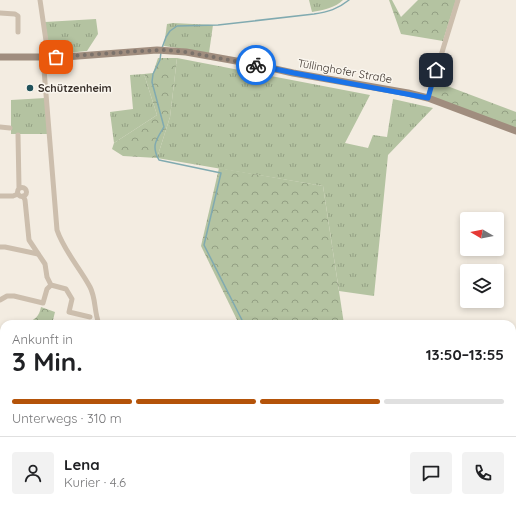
<!DOCTYPE html>
<html lang="de">
<meta charset="utf-8">
<style>
body{margin:0;font-family:Quicksand,sans-serif;background:#f2f2f2;color:#202124;height:100vh;display:flex;flex-direction:column;font-size:15px;white-space:nowrap}
*{box-sizing:border-box;margin:0}
p{font-size:13px;color:#757577}
.icon{flex:none;width:22px;height:22px;fill:none;stroke:currentColor;stroke-width:2;stroke-linecap:round;stroke-linejoin:round}
.map{position:relative;flex:1;overflow:hidden}
.sheet{position:absolute;left:0px;top:320px;width:516px;height:196px;display:flex;flex-direction:column;background:#fff;border-radius:12px 12px 0 0;box-shadow:0 2px 6px #0003}
.sheet>*{flex:none}
.needle{width:26px;rotate:280deg}
.fabs{position:absolute;left:460px;top:212px;display:grid;gap:8px}
.fabs a{display:grid;place-items:center;width:44px;height:44px;border-radius:4px;background:#fff;box-shadow:0 2px 6px #0003;font-size:20px}
.pin{position:absolute;display:grid;place-items:center;width:34px;height:34px;color:#fff;margin:-17px;border-radius:8px;box-shadow:0 2px 6px #0006}
.courier{position:absolute;display:grid;place-items:center;width:40px;height:40px;margin:-20px;border:3px solid #1a73e8;border-radius:50%;background:#fff;color:#222;box-shadow:0 1px 5px #0007}
.summary em{font-style:normal;font-weight:700}
.summary div{display:flex;flex-direction:column-reverse}
.summary{display:flex;align-items:center;justify-content:space-between;height:68px;padding:0 12px}
h1{font-size:26px;font-weight:700;line-height:30px}
.bar{display:grid;grid-template-columns:repeat(4,1fr);gap:6px 4px;align-content:center;height:48px;padding:0 12px}
.bar i{height:5px;border-radius:3px;background:#e0e0e0}
.bar .selected{background:#b45309}
.bar p{grid-column:span 4}
.line{display:flex;align-items:center;gap:10px;padding:0 12px;border-top:1px solid #e0e0e0}
.line div{flex:1}
.round{display:grid;place-items:center;flex:none;width:42px;height:42px;border-radius:4px;background:#f2f2f2}
.map>svg:first-child{display:block}
</style>
<div class="map">
<svg width="516" height="516" viewBox="0 0 516 516">
<defs>
<pattern id="grass-tufts" width="24" height="20" patternUnits="userSpaceOnUse"><rect width="24" height="20" fill="#b4c3a1"/><path d="M3 7l-1-3M5 7V3M7 7l1-3M15 17l-1-3M17 17v-4M19 17l1-3" fill="none" stroke="#939f83"/></pattern>
<pattern id="forest-crowns" width="20" height="18" patternUnits="userSpaceOnUse"><rect width="20" height="18" fill="#b4c3a1"/><path d="M2 6a3 3 0 1 1 6 0M12 15a3 3 0 1 1 6 0" fill="none" stroke="#939f83"/></pattern>
</defs>
<rect width="100%" height="100%" fill="#f3ece1"/>
<g fill="url(#grass-tufts)">
<path d="M309 0H343C335 8 323 10 312 12Z"/>
<polygon points="96,19 98,34 87,51 57,54 52,50 52,46 48,42 45,22"/>
<polygon points="173,23 213,25 209,53 164,46 167,24"/>
<polygon points="177,58 370,95 345,143 368,148 373,135 387,137 393,99 433,108 388,155 374,296 339,291 323,186 157,158 170,117"/>
<polygon points="144,74 157,115 114,143 110,112 133,109 130,75"/>
<polygon points="45,98 48,134 11,134 11,100"/>
</g>
<g fill="url(#forest-crowns)">
<polygon points="389,0 392,0 401,17 418,0 456,0 443,41 401,34"/>
<polygon points="158,58 177,58 170,117 157,158 123,156 112,149 114,143 157,115 144,74 153,73"/>
<polygon points="434,81 516,112 516,130 429,96"/>
<polygon points="219,168 323,186 344,324 239,324 201,246"/>
<path d="M41 307 55 312 52 324H26C35 319 39 317 41 307Z"/>
<polygon points="4,335 4,512 22,512 22,516 0,516 0,337"/>
</g>
<g fill="none" stroke-linecap="round" stroke-linejoin="round">
<g stroke="#80aab0" stroke-width="1.5">
<path d="M162 48 166 37 170 31 177 26 218 25 314 14C328 12 338 9 349 0"/>
<path d="M161 52 160 60 153 74 152 82 164 127C156 140 151 146 159 160L221 173 204 245 244 324"/>
<polyline points="256,516 256,512"/>
</g>
<g stroke="#ccbead" stroke-width="5">
<polyline points="40,0 46,41 47,57"/>
<polyline points="0,13 15,14 18,16 18,32"/>
<path d="M43 57 57 230C64 251 80 268 90 287 96 298 94 312 99 324"/>
<polyline points="428,98 458,0"/>
<polyline points="0,127 10,128"/>
<polyline points="18,135 19,187"/>
<circle cx="22" cy="192" r="4.5"/>
<polyline points="0,196 13,196 18,194"/>
<polyline points="23,196 25,200 29,240 45,264 47,277 51,285 66,289 72,299 69,312 90,317"/>
<polyline points="0,247 5,247 38,254"/>
<polyline points="0,300 7,296 14,296 43,303 47,289 51,285"/>
<polyline points="174,512 175,516"/>
</g>
<polyline stroke="#a08d7e" stroke-width="7" points="0,57 65,57 157,50 186,52 253,64 293,73 408,93 428,98 516,131"/>
</g>
<g fill="none" stroke-linecap="round" stroke-linejoin="round">
<polyline stroke="#7b726b" stroke-width="4" stroke-dasharray="0 7.2" points="56,57 140,51 166,50 186,52 256,65"/>
<polyline stroke="#1a73e8" stroke-width="5" points="256,65 294,73 428,98 436,70"/>
</g>
<circle fill="#21525b" stroke="#faf6ee" stroke-width="1.5" cx="30" cy="88" r="4"/>
<g text-anchor="middle" stroke-width="3" stroke-linejoin="round" paint-order="stroke">
<g font-size="11" fill="#3a312b" stroke="#faf6ee">
<text transform="translate(345 71) rotate(10)" y="4">Tüllinghofer Straße</text>
</g>
<g font-size="11" font-weight="bold" fill="#3a312b" stroke="#faf6ee" text-anchor="start">
<text x="38" y="92">Schützenheim</text>
</g>
</g>
</svg>
<div class="fabs">
<a><svg class="needle" viewBox="-14 -14 28 28"><path d="M0-13l5 13h-10z" fill="#e53935"/><path d="M0 13l5-13h-10z" fill="#757577"/></svg></a>
<a><svg class="icon" aria-label="layers" viewBox="0 0 24 24"><path d="M12 4l9 5-9 5-9-5zM3 14l9 5 9-5"/></svg></a>
</div>
<div class="pin" style="left:56px;top:57px;background:#ea580c"><svg class="icon" aria-label="bag" viewBox="0 0 24 24"><path d="M5 8h14l-1 12H6zM9 8a3 3 0 0 1 6 0"/></svg></div>
<div class="pin" style="left:436px;top:70px;background:#1f2937"><svg class="icon" aria-label="home" viewBox="0 0 24 24"><path d="M3 11l9-7 9 7M6 9v11h12V9"/></svg></div>
<div class="courier" style="left:256px;top:65px"><svg class="icon" aria-label="bike" viewBox="0 0 24 24"><circle cx="6" cy="16" r="4"/><circle cx="18" cy="16" r="4"/><path d="M6 16l4-8h5l3 8M10 8l3 8H6M13 5h3"/></svg></div>
<section class="sheet">
<div class="summary"><div><h1>3 Min.</h1><p>Ankunft in</p></div><em>13:50–13:55</em></div>
<div class="bar"><i class="selected"></i><i class="selected"></i><i class="selected"></i><i></i><p>Unterwegs · 310 m</p></div>
<div class="line" style="height:72px"><a class="round"><svg class="icon" aria-label="person" viewBox="0 0 24 24"><circle cx="12" cy="8" r="4"/><path d="M4 21q1-7 8-7t8 7"/></svg></a><div><b>Lena</b><p>Kurier · 4.6</p></div><a class="round"><svg class="icon" aria-label="chat" viewBox="0 0 24 24"><path d="M4 5h16v11H9l-5 4z"/></svg></a><a class="round"><svg class="icon" aria-label="phone" viewBox="0 0 24 24"><path d="M5 4h4l2 5-3 2q2 4 5 5l2-3 5 2v4C11 20 4 13 5 4z"/></svg></a></div>
</section>
</div>
